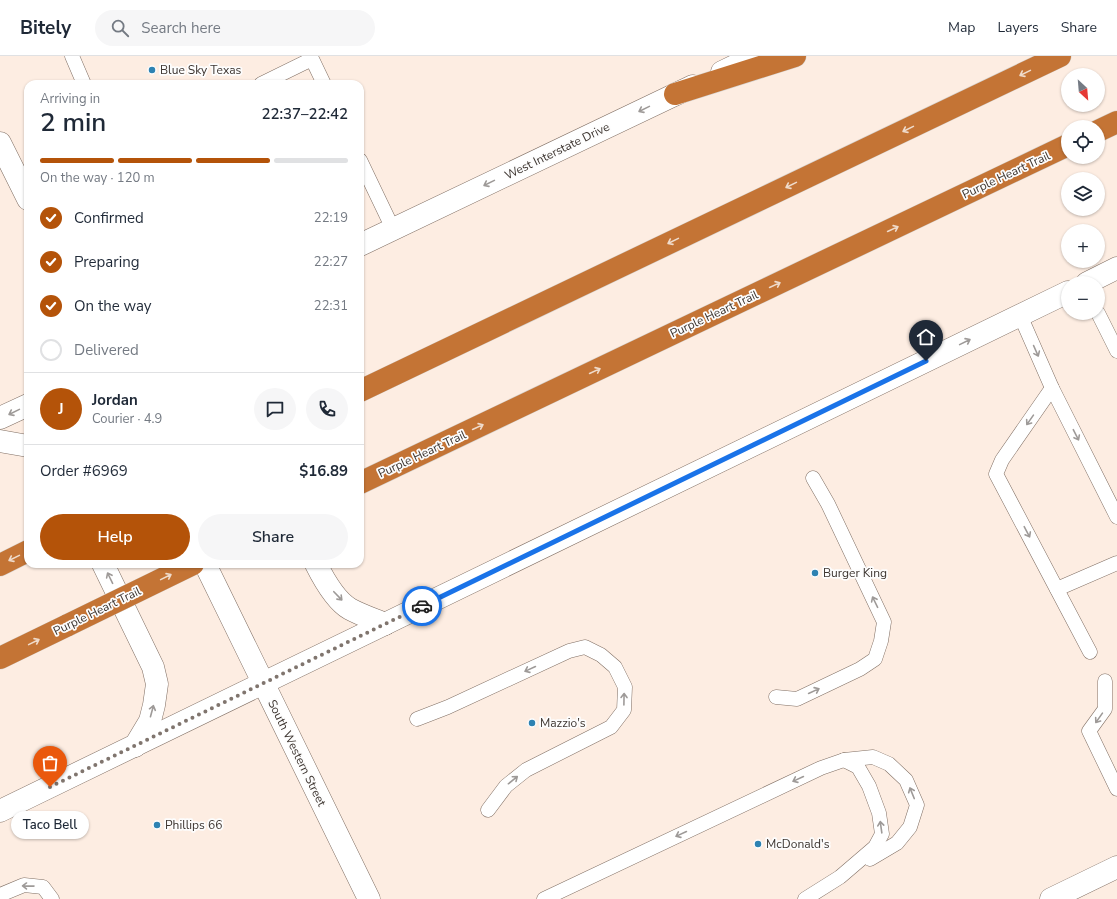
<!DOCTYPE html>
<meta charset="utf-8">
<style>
body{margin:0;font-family:"Nunito Sans",sans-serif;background:#f6f6f7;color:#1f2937;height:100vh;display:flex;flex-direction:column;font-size:15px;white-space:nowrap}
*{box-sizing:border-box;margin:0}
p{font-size:13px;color:#747a83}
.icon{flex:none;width:22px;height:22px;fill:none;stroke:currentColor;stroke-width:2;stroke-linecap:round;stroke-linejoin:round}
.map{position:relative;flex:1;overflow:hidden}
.sheet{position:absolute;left:24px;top:24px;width:340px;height:488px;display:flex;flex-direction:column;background:#fff;border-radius:12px;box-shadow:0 1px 3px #0004}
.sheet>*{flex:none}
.needle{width:26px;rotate:154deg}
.controls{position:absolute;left:1061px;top:12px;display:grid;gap:8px}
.controls a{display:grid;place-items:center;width:44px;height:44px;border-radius:50%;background:#fff;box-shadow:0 1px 3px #0004;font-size:20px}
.pin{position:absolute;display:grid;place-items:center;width:34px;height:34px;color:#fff;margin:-41px -17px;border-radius:50% 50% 50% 0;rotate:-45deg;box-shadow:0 0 4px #0007}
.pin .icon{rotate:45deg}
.courier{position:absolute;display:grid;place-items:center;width:40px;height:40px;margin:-20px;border:3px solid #1a73e8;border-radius:50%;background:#fff;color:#222;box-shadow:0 1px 5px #0007}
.bubble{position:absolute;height:28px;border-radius:14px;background:#fff;box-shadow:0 1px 3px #0004;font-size:13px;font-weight:600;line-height:28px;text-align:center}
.summary em{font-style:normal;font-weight:600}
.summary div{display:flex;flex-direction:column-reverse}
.summary{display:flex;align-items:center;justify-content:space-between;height:68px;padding:0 16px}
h1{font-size:26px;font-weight:600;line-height:30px}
.bar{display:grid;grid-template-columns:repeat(4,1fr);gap:6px 4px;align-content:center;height:48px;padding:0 16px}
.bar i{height:5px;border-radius:3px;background:#e0e1e3}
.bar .active{background:#b45309}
.bar p{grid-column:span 4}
.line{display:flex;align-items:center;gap:10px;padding:0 16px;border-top:1px solid #e0e1e3}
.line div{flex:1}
.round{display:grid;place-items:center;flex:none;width:42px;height:42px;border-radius:21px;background:#f6f6f7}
ol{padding:0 16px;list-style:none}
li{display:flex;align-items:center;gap:12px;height:44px}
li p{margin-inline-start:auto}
li .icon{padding:4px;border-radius:50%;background:#b45309;color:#fff;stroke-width:4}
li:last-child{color:#747a83}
li i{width:22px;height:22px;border:2px solid #e0e1e3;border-radius:50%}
.action{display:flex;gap:8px;margin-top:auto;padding:8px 16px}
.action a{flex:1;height:46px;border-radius:24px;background:#b45309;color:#fff;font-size:16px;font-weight:600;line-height:46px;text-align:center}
.action a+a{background:#f6f6f7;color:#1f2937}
header{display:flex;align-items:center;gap:24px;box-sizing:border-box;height:56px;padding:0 20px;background:#fff;border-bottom:1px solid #e0e1e3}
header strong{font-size:19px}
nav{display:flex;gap:22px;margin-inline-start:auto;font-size:14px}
.search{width:280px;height:36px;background:#f6f6f7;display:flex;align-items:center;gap:10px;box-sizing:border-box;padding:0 14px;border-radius:22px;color:#747a83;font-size:15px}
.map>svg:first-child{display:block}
</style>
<header>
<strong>Bitely</strong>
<div class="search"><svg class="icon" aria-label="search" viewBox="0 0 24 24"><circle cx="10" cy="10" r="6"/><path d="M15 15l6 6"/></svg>Search here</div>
<nav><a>Map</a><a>Layers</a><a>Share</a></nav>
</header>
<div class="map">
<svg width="1117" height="843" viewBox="0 0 1117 843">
<rect width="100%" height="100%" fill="#fdede2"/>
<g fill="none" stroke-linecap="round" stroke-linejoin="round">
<defs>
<g id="lane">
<polyline points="72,0 84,28"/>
<polyline points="261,28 312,3 324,28"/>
<polyline points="360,104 393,173"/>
<polyline points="1098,257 1117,295"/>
<polyline points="1020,259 1052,332 1117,461"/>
<polyline points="1052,332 1002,404 996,418 1090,596"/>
<polyline points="1057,533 1117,507"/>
<polyline points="1105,625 1105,653 1089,675 1117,733"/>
<polyline points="776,641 797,643 860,613 875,603 881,585 884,566 828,448 813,422"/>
<polyline points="417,663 448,651 569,595 585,591 601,599 615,611 625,631 624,654 611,671 526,714 506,730 488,754"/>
<polyline points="844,704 873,701 889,708 906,724 917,749 910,771 897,787 870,803"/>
<polyline points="0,839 24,829 43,831 52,843"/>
<polyline points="544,843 821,712 844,704 858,711 869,730 879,757 882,778 875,791 840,821 805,843"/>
</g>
<g id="secondary">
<polyline points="722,16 755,0"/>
<polyline points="0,87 28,143"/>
<polyline points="360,189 693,30"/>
<polyline points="1087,227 1117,212"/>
<polyline points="0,362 28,349"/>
<polyline points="0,385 28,390"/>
<polyline points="103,508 153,611 157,628 154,649 150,665 135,690"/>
<polyline points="205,508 369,843"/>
<path d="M316 508C323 522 336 545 350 553 361 559 373 563 385 568"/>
<polyline points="0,755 1068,236"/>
<polyline points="1051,843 1117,811"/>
</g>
<g id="highway">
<polyline points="675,38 795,0"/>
<polyline points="1098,75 1117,66"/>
<polyline points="360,335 1060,0"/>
<polyline points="360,427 1068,89"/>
<polyline points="0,509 28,495"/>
<polyline points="0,602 68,569"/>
</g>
</defs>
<use href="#lane" stroke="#806f64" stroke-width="15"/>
<use href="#secondary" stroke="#806f64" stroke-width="23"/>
<use href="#highway" stroke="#d4d3d1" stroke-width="23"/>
<use href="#lane" stroke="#fff" stroke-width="14"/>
<use href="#secondary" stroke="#fff" stroke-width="22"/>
<use href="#highway" stroke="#c47435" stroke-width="22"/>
<defs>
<polyline id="highway-bridge" points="68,569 193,508"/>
</defs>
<use href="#highway-bridge" stroke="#d4d3d1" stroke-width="23" stroke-linecap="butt"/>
<use href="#highway-bridge" stroke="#c47435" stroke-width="22"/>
</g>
<defs><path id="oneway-shaft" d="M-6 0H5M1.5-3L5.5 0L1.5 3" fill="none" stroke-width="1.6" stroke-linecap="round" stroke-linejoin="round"/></defs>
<g stroke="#efdbcb">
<use href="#oneway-shaft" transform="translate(1025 17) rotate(154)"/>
<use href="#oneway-shaft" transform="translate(908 73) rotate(154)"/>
<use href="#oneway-shaft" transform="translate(791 129) rotate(154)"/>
<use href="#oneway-shaft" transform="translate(893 173) rotate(-25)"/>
<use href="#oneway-shaft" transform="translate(673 185) rotate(154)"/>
<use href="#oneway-shaft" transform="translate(775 229) rotate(-25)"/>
<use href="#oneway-shaft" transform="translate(595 315) rotate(-25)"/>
<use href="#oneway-shaft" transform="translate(478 371) rotate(-25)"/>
<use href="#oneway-shaft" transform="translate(14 502) rotate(154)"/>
<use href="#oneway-shaft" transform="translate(166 521) rotate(-26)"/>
<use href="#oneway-shaft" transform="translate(34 586) rotate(-26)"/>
</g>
<g stroke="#9e9a98">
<use href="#oneway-shaft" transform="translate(644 53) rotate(154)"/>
<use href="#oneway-shaft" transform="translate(489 127) rotate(154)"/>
<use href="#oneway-shaft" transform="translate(965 286) rotate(-26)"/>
<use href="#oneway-shaft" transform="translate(1036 295) rotate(66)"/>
<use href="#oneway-shaft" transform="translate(14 356) rotate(154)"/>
<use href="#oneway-shaft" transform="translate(1030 364) rotate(125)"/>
<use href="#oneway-shaft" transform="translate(1076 379) rotate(63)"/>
<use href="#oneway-shaft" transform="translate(1027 476) rotate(62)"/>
<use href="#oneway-shaft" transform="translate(110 522) rotate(-116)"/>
<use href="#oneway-shaft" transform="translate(338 540) rotate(46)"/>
<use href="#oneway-shaft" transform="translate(875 546) rotate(-116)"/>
<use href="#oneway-shaft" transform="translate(530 613) rotate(155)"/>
<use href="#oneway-shaft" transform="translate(814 635) rotate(-25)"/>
<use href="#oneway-shaft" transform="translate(624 643) rotate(-89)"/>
<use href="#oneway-shaft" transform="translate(152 655) rotate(-75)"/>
<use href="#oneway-shaft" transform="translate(1099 662) rotate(125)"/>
<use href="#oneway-shaft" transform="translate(798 723) rotate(155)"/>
<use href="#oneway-shaft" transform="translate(513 724) rotate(-39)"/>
<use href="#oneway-shaft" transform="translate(912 737) rotate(-112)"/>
<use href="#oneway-shaft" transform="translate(881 771) rotate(-98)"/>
<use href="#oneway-shaft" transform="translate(681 778) rotate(155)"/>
<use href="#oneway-shaft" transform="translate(28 830) rotate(-179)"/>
</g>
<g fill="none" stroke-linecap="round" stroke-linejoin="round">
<polyline stroke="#80756e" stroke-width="4" stroke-dasharray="0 7.2" points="50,731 422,550"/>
<polyline stroke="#1a73e8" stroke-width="5" points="422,550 926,305"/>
</g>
<g fill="#2d82b2" stroke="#fdfdfd" stroke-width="1.5">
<circle cx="152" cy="14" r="4"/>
<circle cx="815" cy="517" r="4"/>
<circle cx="532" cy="667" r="4"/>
<circle cx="157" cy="769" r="4"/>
<circle cx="758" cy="788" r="4"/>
</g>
<g text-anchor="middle" stroke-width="3.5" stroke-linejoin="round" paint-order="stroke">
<g font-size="12" fill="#3d3530" stroke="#fdfdfd" text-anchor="start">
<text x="160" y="18">Blue Sky Texas</text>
<text x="823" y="521">Burger King</text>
<text x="540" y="671">Mazzio's</text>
<text x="165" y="773">Phillips 66</text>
<text x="766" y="792">McDonald's</text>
</g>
<g font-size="12" fill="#3d3530" stroke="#fdfdfd">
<text transform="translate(557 95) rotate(-26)" y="4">West Interstate Drive</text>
<text transform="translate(1006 119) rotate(-25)" y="4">Purple Heart Trail</text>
<text transform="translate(714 258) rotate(-25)" y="4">Purple Heart Trail</text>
<text transform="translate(422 398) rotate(-25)" y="4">Purple Heart Trail</text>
<text transform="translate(97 555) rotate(-26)" y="4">Purple Heart Trail</text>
<text transform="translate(297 697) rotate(64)" y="4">South Western Street</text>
</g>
</g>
</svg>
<div class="controls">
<a><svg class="needle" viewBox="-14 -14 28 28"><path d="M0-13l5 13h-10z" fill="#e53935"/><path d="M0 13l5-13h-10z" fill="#747a83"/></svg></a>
<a><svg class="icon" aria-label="locate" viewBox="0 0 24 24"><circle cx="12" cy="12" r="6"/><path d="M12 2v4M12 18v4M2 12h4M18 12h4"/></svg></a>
<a><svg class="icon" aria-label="layers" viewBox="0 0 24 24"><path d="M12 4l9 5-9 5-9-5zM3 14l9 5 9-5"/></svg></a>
<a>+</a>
<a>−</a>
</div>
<div class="pin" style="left:50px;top:731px;background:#ea580c"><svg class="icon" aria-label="bag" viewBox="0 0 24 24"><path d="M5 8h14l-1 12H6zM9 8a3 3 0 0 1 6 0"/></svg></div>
<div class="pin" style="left:926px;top:305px;background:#1f2937"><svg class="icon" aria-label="home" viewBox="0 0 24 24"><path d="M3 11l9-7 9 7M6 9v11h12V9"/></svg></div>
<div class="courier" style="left:422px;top:550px"><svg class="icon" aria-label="car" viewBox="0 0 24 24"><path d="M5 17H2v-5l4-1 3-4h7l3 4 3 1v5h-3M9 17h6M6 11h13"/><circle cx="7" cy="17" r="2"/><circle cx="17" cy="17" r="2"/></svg></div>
<div class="bubble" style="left:11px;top:755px;width:78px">Taco Bell</div>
<section class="sheet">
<div class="summary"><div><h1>2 min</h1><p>Arriving in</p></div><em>22:37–22:42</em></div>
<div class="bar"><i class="active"></i><i class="active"></i><i class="active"></i><i></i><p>On the way · 120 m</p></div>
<ol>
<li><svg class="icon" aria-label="check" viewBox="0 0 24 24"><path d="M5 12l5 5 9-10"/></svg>Confirmed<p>22:19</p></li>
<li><svg class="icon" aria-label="check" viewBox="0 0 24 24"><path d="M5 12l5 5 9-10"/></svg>Preparing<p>22:27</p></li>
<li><svg class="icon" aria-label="check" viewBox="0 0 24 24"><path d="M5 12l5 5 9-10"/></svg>On the way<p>22:31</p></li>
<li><i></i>Delivered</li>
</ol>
<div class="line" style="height:72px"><b class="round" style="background:#b45309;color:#fff">J</b><div><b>Jordan</b><p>Courier · 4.9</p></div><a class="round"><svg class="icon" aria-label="chat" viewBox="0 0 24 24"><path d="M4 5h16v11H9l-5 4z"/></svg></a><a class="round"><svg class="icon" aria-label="phone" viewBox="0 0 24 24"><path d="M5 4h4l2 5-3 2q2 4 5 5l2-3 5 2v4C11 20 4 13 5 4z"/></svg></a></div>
<div class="line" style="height:52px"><div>Order #6969</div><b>$16.89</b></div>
<div class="action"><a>Help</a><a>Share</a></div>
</section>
</div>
